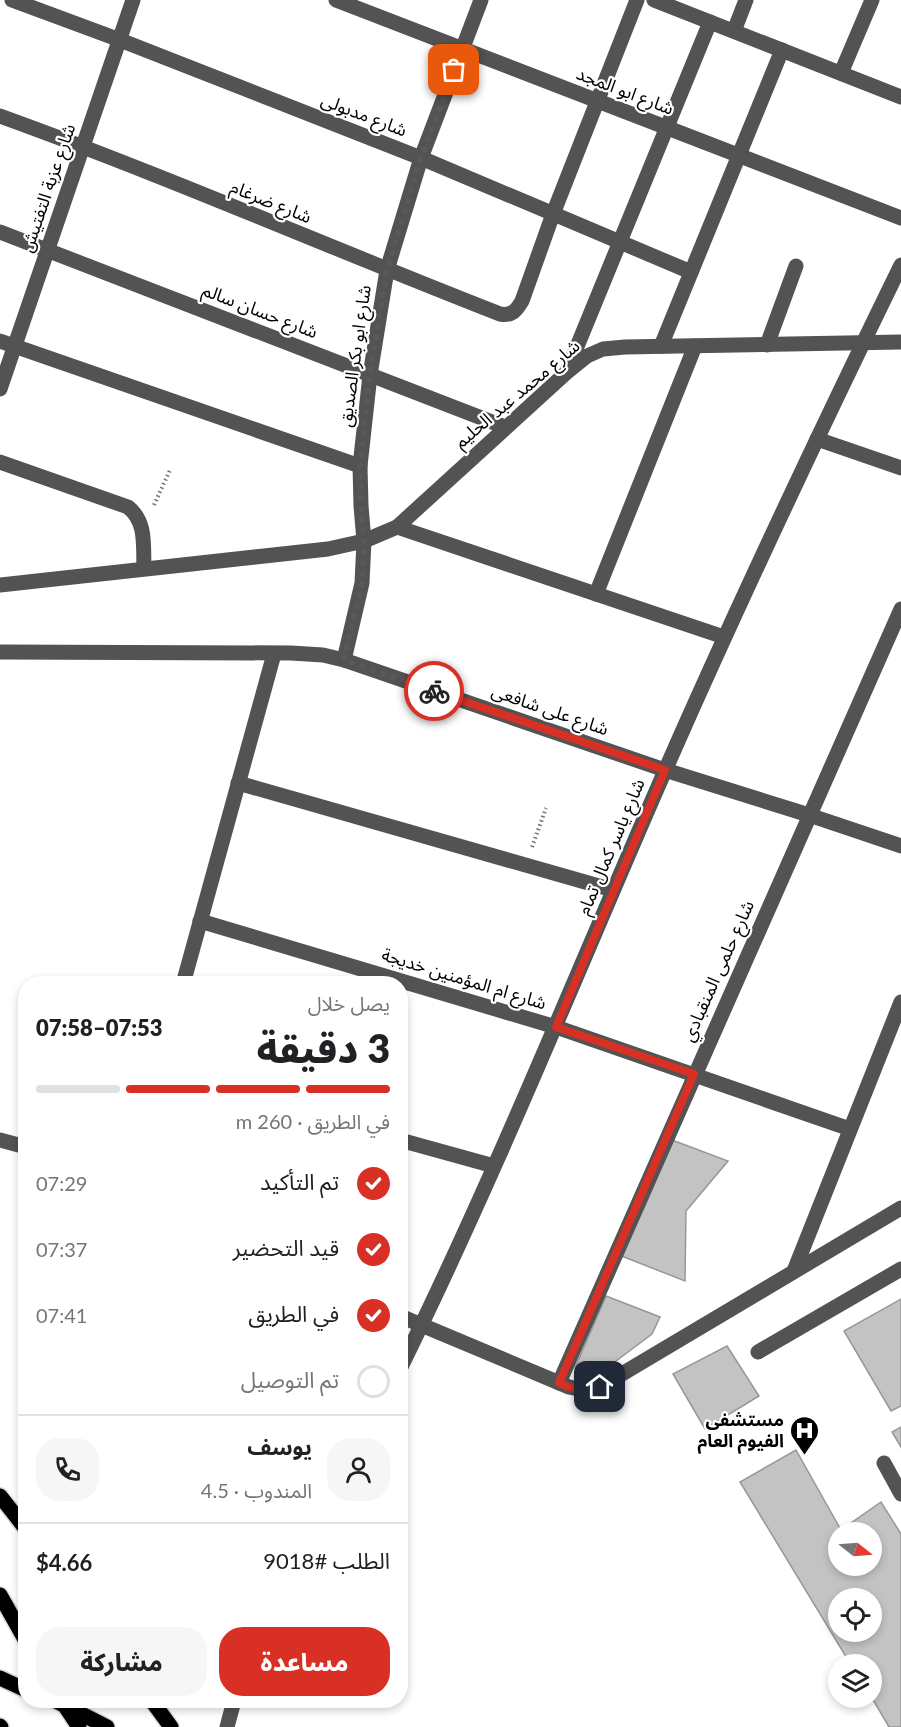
<!DOCTYPE html>
<html lang="ar">
<meta charset="utf-8">
<style>
body{margin:0;font-family:Lato,"Noto Sans Arabic",sans-serif;background:#f6f6f6;color:#202124;direction:rtl;height:100vh;display:flex;flex-direction:column;font-size:22px;white-space:nowrap}
*{box-sizing:border-box;margin:0}
p{font-size:20px;color:#757577}
.icon{flex:none;width:33px;height:33px;fill:none;stroke:currentColor;stroke-width:2;stroke-linecap:round;stroke-linejoin:round}
.map{position:relative;flex:1;overflow:hidden;direction:ltr}
.drawer{position:absolute;left:18px;top:976px;width:390px;height:732px;display:flex;flex-direction:column;background:#fff;border-radius:24px;box-shadow:0 3px 9px #0003;direction:rtl}
.drawer>*{flex:none}
.needle{width:39px;rotate:107deg}
.tools{position:absolute;left:828px;top:1522px;display:grid;gap:12px}
.tools a{display:grid;place-items:center;width:54px;height:54px;border-radius:50%;background:#fff;box-shadow:0 3px 9px #0003;font-size:30px}
.pin{position:absolute;display:grid;place-items:center;width:51px;height:51px;color:#fff;margin:-26px;border-radius:12px;box-shadow:0 3px 9px #0006}
.courier{position:absolute;display:grid;place-items:center;width:60px;height:60px;margin:-30px;border:4px solid #d93025;border-radius:50%;background:#fff;color:#222;box-shadow:0 2px 8px #0007}
.headline em{font-style:normal;font-weight:800}
.headline div{display:flex;flex-direction:column-reverse}
.headline{display:flex;align-items:center;justify-content:space-between;height:102px;padding:0 18px}
h1{font-size:39px;font-weight:800;line-height:45px}
.bar{display:grid;grid-template-columns:repeat(4,1fr);gap:9px 6px;align-content:center;height:72px;padding:0 18px}
.bar i{height:8px;border-radius:4px;background:#e0e0e0}
.bar .on{background:#d93025}
.bar p{grid-column:span 4}
.line{display:flex;align-items:center;gap:15px;padding:0 18px;border-top:2px solid #e0e0e0}
.line div{flex:1}
.round{display:grid;place-items:center;flex:none;width:63px;height:63px;border-radius:24px;background:#f6f6f6}
ol{padding:0 18px;list-style:none}
li{display:flex;align-items:center;gap:18px;height:66px}
li p{margin-inline-start:auto}
li .icon{padding:6px;border-radius:50%;background:#d93025;color:#fff;stroke-width:4}
li:last-child{color:#757577}
li i{width:33px;height:33px;border:3px solid #e0e0e0;border-radius:50%}
.primary-button{display:flex;gap:12px;margin-top:auto;padding:12px 18px}
.primary-button a{flex:1;height:69px;border-radius:24px;background:#d93025;color:#fff;font-size:24px;font-weight:800;line-height:69px;text-align:center}
.primary-button a+a{background:#f6f6f6;color:#202124}
.map>svg:first-child{display:block}
</style>
<div class="map">
<svg width="901" height="1727" viewBox="0 0 901 1727">
<rect width="100%" height="100%" fill="#fff"/>
<g fill="#c3c3c3" stroke="#979797" stroke-width="1.5" fill-rule="evenodd">
<polygon points="672,1140 728,1161 686,1211 685,1281 619,1255"/>
<polygon points="606,1296 660,1317 652,1334 600,1373 575,1368"/>
<polygon points="901,1299 901,1406 891,1411 844,1331"/>
<polygon points="727,1346 759,1396 705,1429 673,1374"/>
<polygon points="901,1427 901,1447 892,1432"/>
<path d="M796 1450 841 1530 881 1502 901 1534V1727H889L872 1698V1665H851L740 1482ZM838 1533H872V1566H838ZM838 1599H872V1632H838Z"/>
</g>
<g fill="none" stroke-linecap="round" stroke-linejoin="round">
<defs>
<g id="major">
<polyline points="0,1496 26,1529"/>
<polyline points="0,1595 26,1641"/>
<polyline points="0,1678 26,1690"/>
<polyline points="56,1701 107,1727"/>
<polyline points="152,1701 171,1727"/>
<polyline points="65,1706 79,1727"/>
<polyline points="0,1726 1,1727"/>
</g>
</defs>
<use href="#major" stroke="#dbdbdb" stroke-width="18"/>
<g stroke="#757575" stroke-width="4" stroke-dasharray="1.5 3" stroke-linecap="butt">
<polyline points="154,505 170,470"/>
<polyline points="532,847 546,808"/>
</g>
<g stroke="#535353" stroke-width="15">
<polyline points="12,0 120,40 421,158 691,272"/>
<polyline points="336,0 901,218"/>
<polyline points="654,0 901,97"/>
<polyline points="734,31 746,0"/>
<polyline points="841,73 872,0"/>
<path d="M0 116C169 177 333 249 500 314 512 316 516 311 522 301L553 214 637 0"/>
<polyline points="0,232 505,427"/>
<polyline points="0,341 360,466"/>
<polyline points="767,345 796,266"/>
<polyline points="661,346 782,50"/>
<polyline points="567,371 710,22"/>
<polyline points="0,389 133,0"/>
<polyline points="817,439 901,468"/>
<path d="M0 462 128 507C147 522 143 546 144 568"/>
<polyline points="397,527 724,637"/>
<polyline points="0,585 328,549 364,541 397,527 566,373 587,356 603,349 625,347 901,342"/>
<polyline points="596,594 695,346"/>
<polyline points="0,652 291,653 323,655 344,660 665,770 809,815 901,846"/>
<polyline points="344,660 362,583 364,541 361,506 360,466 370,375 387,270 421,158 481,0"/>
<polyline points="238,783 613,890"/>
<polyline points="200,921 556,1027 850,1129"/>
<polyline points="183,984 274,654"/>
<polyline points="0,1140 26,1147"/>
<polyline points="400,1140 494,1166"/>
<polyline points="794,1271 901,1002"/>
<path d="M400 1316 569 1387C580 1390 589 1390 600 1387L901 1208"/>
<polyline points="758,1352 901,1269"/>
<path d="M400 1369C496 1174 577 972 664 773 739 602 819 433 901 265"/>
<polyline points="559,1383 901,609"/>
<polyline points="884,1463 901,1494"/>
<polyline points="227,1727 234,1701"/>
</g>
<use href="#major" stroke="#000" stroke-width="15"/>
</g>
<g fill="none" stroke-linecap="round" stroke-linejoin="round">
<polyline stroke="#595959" stroke-width="6" stroke-dasharray="0 10.8" points="434,691 344,660 362,583 364,541 361,506 360,466 370,375 387,270 421,158 454,70"/>
<path stroke="#d93025" stroke-width="8" d="M434 691 665 770 556 1027 694 1074 559 1383C573 1389 584 1392 600 1387"/>
</g>
<defs>
<symbol id="hospital-pin" viewBox="-11 -11 22 30"><path d="M0 17L-7.5 6A9.5 9.5 0 1 1 7.5 6Z" fill="#000" stroke="#fff"/><path d="M-5-5h3v3.5h4V-5h3V5h-3V1.5h-4V5h-3Z" fill="#fff"/></symbol>
</defs>
<g fill-rule="evenodd">
<use href="#hospital-pin" x="788" y="1414" width="33" height="45"/>
</g>
<g text-anchor="middle" stroke-width="4.5" stroke-linejoin="round" paint-order="stroke">
<g font-size="18" fill="#000" stroke="#fff">
<text transform="translate(625 91) rotate(21)" y="6">شارع ابو المجد</text>
<text transform="translate(364 115) rotate(21)" y="6">شارع مدبولى</text>
<text transform="translate(48 188) rotate(-71)" y="6">شارع عزبة التفتيش</text>
<text transform="translate(271 202) rotate(22)" y="6">شارع ضرغام</text>
<text transform="translate(260 311) rotate(21)" y="6">شارع حسان سالم</text>
<text transform="translate(355 356) rotate(-82)" y="6">شارع ابو بكر الصديق</text>
<text transform="translate(517 394) rotate(-40)" y="6">شارع محمد عبد الحليم</text>
<text transform="translate(550 710) rotate(19)" y="6">شارع على شافعى</text>
<text transform="translate(611 847) rotate(-67)" y="6">شارع ياسر كمال تمام</text>
<text transform="translate(718 971) rotate(-66)" y="6">شارع حلمى المنقبادي</text>
<text transform="translate(464 979) rotate(17)" y="6">شارع ام المؤمنين خديجة</text>
</g>
<g font-size="18" font-weight="bold" fill="#000" stroke="#fff" text-anchor="end">
<text x="784" y="1426">مستشفى<tspan x="784" dy="21">الفيوم العام</tspan></text>
</g>
</g>
</svg>
<div class="tools">
<a><svg class="needle" viewBox="-14 -14 28 28"><path d="M0-13l5 13h-10z" fill="#e53935"/><path d="M0 13l5-13h-10z" fill="#757577"/></svg></a>
<a><svg class="icon" aria-label="locate" viewBox="0 0 24 24"><circle cx="12" cy="12" r="6"/><path d="M12 2v4M12 18v4M2 12h4M18 12h4"/></svg></a>
<a><svg class="icon" aria-label="layers" viewBox="0 0 24 24"><path d="M12 4l9 5-9 5-9-5zM3 14l9 5 9-5"/></svg></a>
</div>
<div class="pin" style="left:454px;top:70px;background:#ea580c"><svg class="icon" aria-label="bag" viewBox="0 0 24 24"><path d="M5 8h14l-1 12H6zM9 8a3 3 0 0 1 6 0"/></svg></div>
<div class="pin" style="left:600px;top:1387px;background:#1f2937"><svg class="icon" aria-label="home" viewBox="0 0 24 24"><path d="M3 11l9-7 9 7M6 9v11h12V9"/></svg></div>
<div class="courier" style="left:434px;top:691px"><svg class="icon" aria-label="bike" viewBox="0 0 24 24"><circle cx="6" cy="16" r="4"/><circle cx="18" cy="16" r="4"/><path d="M6 16l4-8h5l3 8M10 8l3 8H6M13 5h3"/></svg></div>
<section class="drawer">
<div class="headline"><div><h1>3 دقيقة</h1><p>يصل خلال</p></div><em>07:53–07:58</em></div>
<div class="bar"><i class="on"></i><i class="on"></i><i class="on"></i><i></i><p>في الطريق · 260 m</p></div>
<ol>
<li><svg class="icon" aria-label="check" viewBox="0 0 24 24"><path d="M5 12l5 5 9-10"/></svg>تم التأكيد<p>07:29</p></li>
<li><svg class="icon" aria-label="check" viewBox="0 0 24 24"><path d="M5 12l5 5 9-10"/></svg>قيد التحضير<p>07:37</p></li>
<li><svg class="icon" aria-label="check" viewBox="0 0 24 24"><path d="M5 12l5 5 9-10"/></svg>في الطريق<p>07:41</p></li>
<li><i></i>تم التوصيل</li>
</ol>
<div class="line" style="height:108px"><a class="round"><svg class="icon" aria-label="person" viewBox="0 0 24 24"><circle cx="12" cy="8" r="4"/><path d="M4 21q1-7 8-7t8 7"/></svg></a><div><b>يوسف</b><p>المندوب · 4.5</p></div><a class="round"><svg class="icon" aria-label="phone" viewBox="0 0 24 24"><path d="M5 4h4l2 5-3 2q2 4 5 5l2-3 5 2v4C11 20 4 13 5 4z"/></svg></a></div>
<div class="line" style="height:78px"><div>الطلب #9018</div><b>$4.66</b></div>
<div class="primary-button"><a>مساعدة</a><a>مشاركة</a></div>
</section>
</div>
